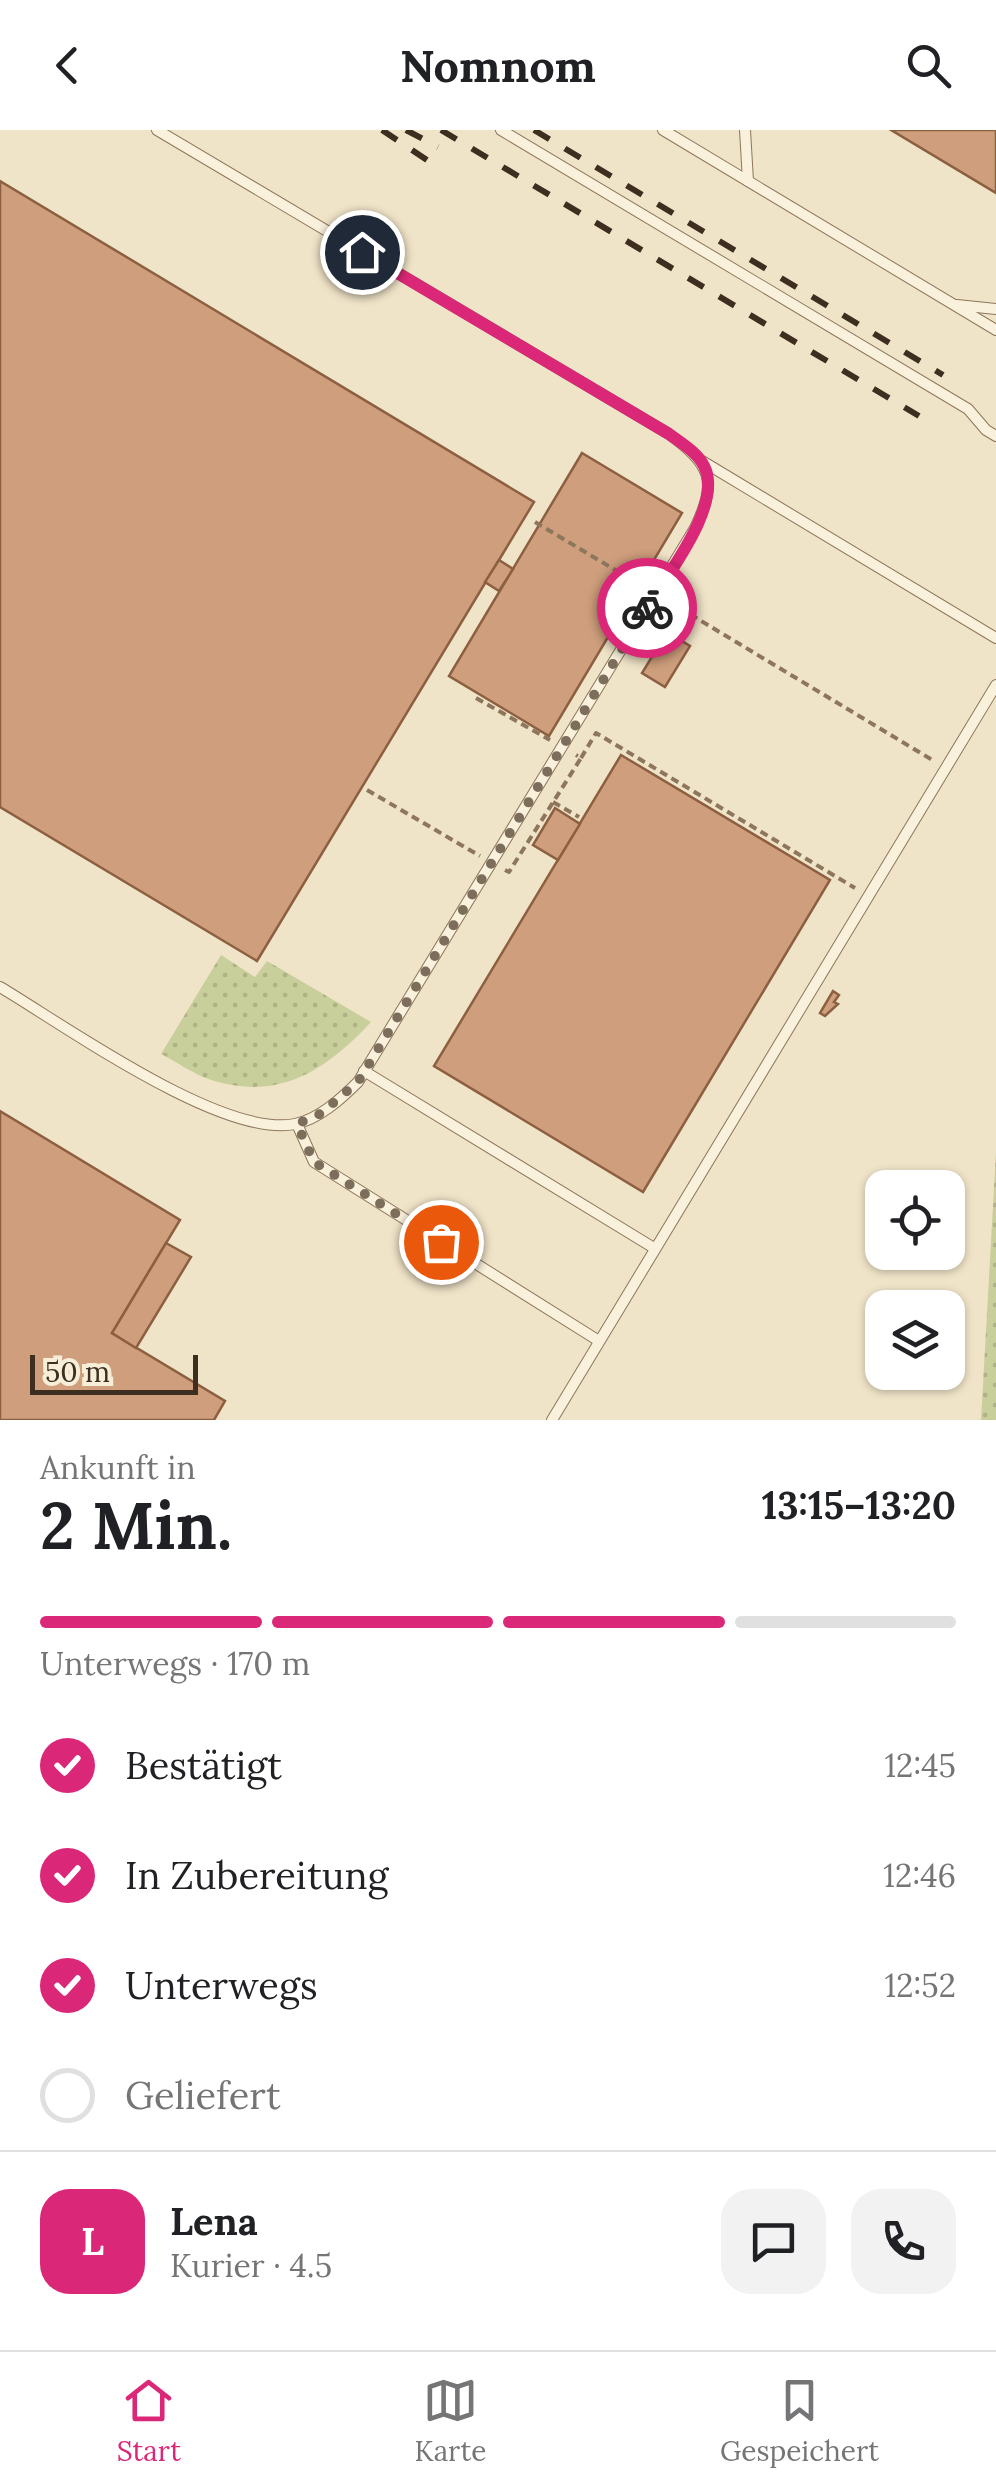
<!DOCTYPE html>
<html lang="de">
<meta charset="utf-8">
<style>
body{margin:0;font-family:Lora,serif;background:#f2f2f2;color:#202124;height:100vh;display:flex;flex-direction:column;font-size:38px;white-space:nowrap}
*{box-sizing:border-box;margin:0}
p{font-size:32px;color:#757577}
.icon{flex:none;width:55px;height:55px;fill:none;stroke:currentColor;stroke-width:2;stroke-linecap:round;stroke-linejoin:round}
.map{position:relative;height:1290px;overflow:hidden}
.panel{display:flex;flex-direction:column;background:#fff;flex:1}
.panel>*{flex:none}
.tools{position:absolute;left:865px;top:1040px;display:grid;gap:20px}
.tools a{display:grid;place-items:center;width:100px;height:100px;border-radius:20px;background:#fff;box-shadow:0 2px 8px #0004;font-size:50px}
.scale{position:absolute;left:30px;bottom:25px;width:168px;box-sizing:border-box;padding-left:10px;border:5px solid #3d2e20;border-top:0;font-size:28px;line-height:35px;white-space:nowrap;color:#3d2e20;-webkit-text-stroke:8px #f7eed8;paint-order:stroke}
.pin{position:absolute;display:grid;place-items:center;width:85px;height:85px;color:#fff;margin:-42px;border:5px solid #fff;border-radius:50%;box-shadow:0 2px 10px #0007}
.courier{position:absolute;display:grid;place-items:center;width:100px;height:100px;margin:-50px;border:8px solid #db2777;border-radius:50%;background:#fff;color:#222;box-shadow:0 2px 12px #0007}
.summary em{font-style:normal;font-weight:700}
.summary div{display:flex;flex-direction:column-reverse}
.summary{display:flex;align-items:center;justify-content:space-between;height:170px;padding:0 40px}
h1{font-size:65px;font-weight:700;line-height:75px}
.bar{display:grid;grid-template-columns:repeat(4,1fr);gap:15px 10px;align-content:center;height:120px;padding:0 40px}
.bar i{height:12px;border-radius:8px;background:#e0e0e0}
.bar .on{background:#db2777}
.bar p{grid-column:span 4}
.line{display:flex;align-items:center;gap:25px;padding:0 40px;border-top:2px solid #e0e0e0}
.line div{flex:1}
.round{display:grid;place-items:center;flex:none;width:105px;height:105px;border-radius:30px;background:#f2f2f2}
ol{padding:0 40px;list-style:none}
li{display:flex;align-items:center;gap:30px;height:110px}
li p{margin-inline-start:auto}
li .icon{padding:10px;border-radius:50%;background:#db2777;color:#fff;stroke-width:4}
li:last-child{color:#757577}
li i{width:55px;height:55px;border:5px solid #e0e0e0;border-radius:50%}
header{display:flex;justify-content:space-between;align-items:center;height:130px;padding:0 40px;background:#fff;font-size:45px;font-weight:700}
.tab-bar{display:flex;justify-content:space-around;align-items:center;height:140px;border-top:2px solid #e0e0e0;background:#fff;font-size:28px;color:#757577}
.tab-bar a{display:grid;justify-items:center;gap:5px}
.tab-bar .on{color:#db2777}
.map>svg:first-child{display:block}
</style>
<header><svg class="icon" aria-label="back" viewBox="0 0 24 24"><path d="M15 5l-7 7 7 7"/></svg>Nomnom<svg class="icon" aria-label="search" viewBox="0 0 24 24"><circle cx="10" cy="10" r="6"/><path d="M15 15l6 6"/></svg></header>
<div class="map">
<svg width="996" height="1290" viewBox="0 0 996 1290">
<defs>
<pattern id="grass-dots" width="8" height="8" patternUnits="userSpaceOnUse" patternTransform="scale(2.5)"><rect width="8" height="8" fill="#c9cf9b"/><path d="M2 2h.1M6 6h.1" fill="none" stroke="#aeb285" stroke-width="1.8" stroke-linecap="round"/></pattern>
</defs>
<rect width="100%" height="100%" fill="#f0e4c8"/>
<g fill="url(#grass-dots)">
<path d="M221 825 255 847 267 831 371 892C324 943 274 974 203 947 189 941 175 931 161 924Z"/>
<polygon points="996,1022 996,1290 981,1290"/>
</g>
<g fill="#cf9f7d" stroke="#8d5f41" stroke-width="2.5">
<polygon points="891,0 996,0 996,63"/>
<polygon points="0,51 534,372 257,831 0,677"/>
<polygon points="582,323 682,383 549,606 449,546"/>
<polygon points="499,430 513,439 499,461 485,452"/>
<polygon points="667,502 690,516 665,557 642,543"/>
<polygon points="621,625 830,750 643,1062 434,936"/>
<polygon points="555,678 580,694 558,730 533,715"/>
<polygon points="833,861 839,865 834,872 838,874 825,886 820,883"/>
<polygon points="0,981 180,1090 112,1203 225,1271 214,1290 0,1290"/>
<polygon points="166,1113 191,1127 136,1218 112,1203"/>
</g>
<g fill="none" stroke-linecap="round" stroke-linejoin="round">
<defs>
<g id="lane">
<polyline points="501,0 968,279 986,300 996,306"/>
<polyline points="663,0 996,200"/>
<polyline points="745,0 748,51"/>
<polyline points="957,175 996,179"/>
<polyline points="702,331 996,508"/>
<path d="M0 857C64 895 223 1009 295 994 319 989 341 969 358 952L695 398C718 350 711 335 669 304L157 0"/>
<polyline points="364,941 654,1118"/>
<polyline points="297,994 314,1032 599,1211"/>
<polyline points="552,1290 996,555"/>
</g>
</defs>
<use href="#lane" stroke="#8d765c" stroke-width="12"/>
<g stroke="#8d765c" stroke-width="4" stroke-dasharray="8 5" stroke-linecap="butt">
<polyline points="535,392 642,456"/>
<polyline points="668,471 934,631"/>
<polyline points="476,568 550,610"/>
<polyline points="581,628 596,603 855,758"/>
<polyline points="367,660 480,726"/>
<polyline points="553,672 579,687"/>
<polyline points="505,740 509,742 581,628 576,625"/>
</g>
<use href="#lane" stroke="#faf1dc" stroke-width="10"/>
<g stroke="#3d2e20" stroke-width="6" stroke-dasharray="18 18" stroke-linecap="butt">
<polyline points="382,0 430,32"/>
<polyline points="406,0 438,17"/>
<polyline points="441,0 919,286"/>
<polyline points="534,0 943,245"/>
</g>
</g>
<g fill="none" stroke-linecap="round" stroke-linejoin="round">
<polyline stroke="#7c6e5b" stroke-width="10" stroke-dasharray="0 18" points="441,1112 314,1032 297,994 320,984 358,952 647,478"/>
<path stroke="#db2777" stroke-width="12" d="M362 122 669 304C681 313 697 322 704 336 724 374 667 445 647 478"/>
</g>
</svg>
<div class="tools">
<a><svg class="icon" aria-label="locate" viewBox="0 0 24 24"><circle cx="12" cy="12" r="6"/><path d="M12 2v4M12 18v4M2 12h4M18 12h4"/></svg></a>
<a><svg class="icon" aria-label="layers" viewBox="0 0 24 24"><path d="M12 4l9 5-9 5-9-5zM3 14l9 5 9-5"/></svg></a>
</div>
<div class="scale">50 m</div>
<div class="pin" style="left:441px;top:1112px;background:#ea580c"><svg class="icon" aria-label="bag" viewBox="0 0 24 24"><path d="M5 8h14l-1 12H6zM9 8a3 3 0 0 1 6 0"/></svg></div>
<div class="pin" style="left:362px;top:122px;background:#1f2937"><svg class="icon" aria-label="home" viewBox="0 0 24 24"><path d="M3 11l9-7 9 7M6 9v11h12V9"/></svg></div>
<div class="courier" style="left:647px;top:478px"><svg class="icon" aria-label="bike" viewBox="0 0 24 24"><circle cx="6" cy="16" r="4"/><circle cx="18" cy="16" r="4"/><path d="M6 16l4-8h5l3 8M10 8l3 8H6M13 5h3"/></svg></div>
</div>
<section class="panel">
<div class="summary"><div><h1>2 Min.</h1><p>Ankunft in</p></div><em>13:15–13:20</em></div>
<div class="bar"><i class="on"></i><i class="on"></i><i class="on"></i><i></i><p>Unterwegs · 170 m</p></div>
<ol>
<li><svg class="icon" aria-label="check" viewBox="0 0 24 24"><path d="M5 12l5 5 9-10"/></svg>Bestätigt<p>12:45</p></li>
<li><svg class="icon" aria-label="check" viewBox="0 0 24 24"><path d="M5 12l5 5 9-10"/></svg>In Zubereitung<p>12:46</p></li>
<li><svg class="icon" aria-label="check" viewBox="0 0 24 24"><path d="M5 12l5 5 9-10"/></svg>Unterwegs<p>12:52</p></li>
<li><i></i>Geliefert</li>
</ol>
<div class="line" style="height:180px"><b class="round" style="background:#db2777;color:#fff">L</b><div><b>Lena</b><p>Kurier · 4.5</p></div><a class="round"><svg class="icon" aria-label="chat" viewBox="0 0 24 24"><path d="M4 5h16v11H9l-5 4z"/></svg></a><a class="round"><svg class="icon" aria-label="phone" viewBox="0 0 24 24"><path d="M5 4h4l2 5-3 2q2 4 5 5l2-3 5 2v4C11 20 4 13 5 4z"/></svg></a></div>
</section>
<nav class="tab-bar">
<a class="on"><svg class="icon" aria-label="home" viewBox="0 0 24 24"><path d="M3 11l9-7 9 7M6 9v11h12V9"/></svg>Start</a>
<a><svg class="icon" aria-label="map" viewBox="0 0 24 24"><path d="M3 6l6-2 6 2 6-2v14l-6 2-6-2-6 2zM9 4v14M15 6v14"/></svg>Karte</a>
<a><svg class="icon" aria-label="saved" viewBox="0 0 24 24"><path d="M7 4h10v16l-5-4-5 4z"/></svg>Gespeichert</a>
</nav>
